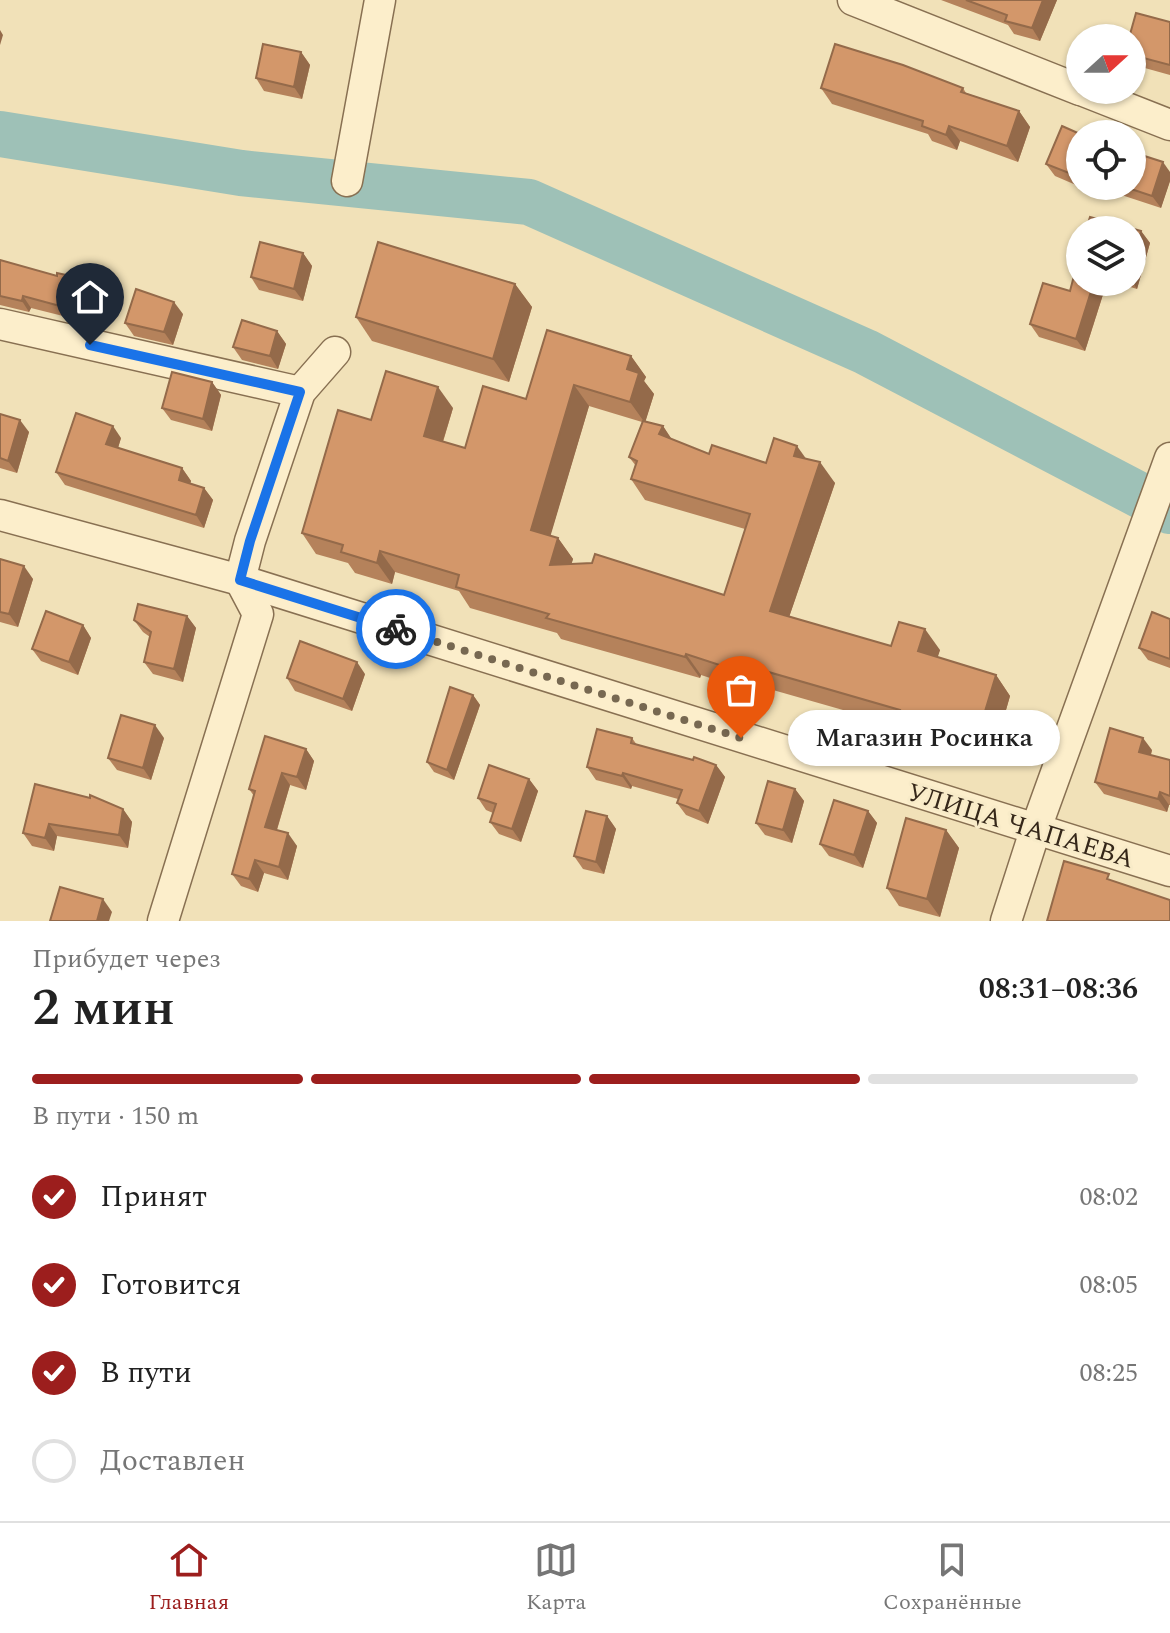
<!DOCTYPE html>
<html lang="ru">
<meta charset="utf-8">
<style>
body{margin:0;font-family:Spectral,serif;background:#f2f2f2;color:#222;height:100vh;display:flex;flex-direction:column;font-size:30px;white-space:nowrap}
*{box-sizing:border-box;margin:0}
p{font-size:26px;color:#767676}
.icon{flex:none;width:44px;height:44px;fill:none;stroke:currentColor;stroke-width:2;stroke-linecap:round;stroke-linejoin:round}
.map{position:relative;height:921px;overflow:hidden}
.drawer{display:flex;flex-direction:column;background:#fff;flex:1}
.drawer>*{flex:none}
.needle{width:52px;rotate:69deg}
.fabs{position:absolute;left:1066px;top:24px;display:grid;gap:16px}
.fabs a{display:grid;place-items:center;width:80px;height:80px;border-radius:50%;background:#fff;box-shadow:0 2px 6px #0004;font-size:40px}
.pin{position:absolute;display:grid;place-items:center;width:68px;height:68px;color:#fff;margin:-82px -34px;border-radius:50% 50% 50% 0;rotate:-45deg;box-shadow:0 0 8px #0007}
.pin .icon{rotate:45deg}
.courier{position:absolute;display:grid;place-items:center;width:80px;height:80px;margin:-40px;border:6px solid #1a73e8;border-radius:50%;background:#fff;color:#222;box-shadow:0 2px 10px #0007}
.bubble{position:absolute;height:56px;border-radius:28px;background:#fff;box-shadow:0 2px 6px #0004;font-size:26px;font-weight:600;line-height:56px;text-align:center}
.headline em{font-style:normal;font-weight:600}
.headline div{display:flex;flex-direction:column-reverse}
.headline{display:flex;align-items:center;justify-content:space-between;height:136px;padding:0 32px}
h1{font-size:52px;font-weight:600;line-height:60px}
.bar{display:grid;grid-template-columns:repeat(4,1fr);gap:12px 8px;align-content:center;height:96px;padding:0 32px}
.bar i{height:10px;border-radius:6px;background:#e0e0e0}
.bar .on{background:#9c1e1d}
.bar p{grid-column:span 4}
ol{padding:0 32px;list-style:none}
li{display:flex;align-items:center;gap:24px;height:88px}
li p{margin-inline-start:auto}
li .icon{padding:8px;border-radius:50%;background:#9c1e1d;color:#fff;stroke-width:4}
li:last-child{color:#767676}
li i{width:44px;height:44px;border:4px solid #e0e0e0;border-radius:50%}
.tab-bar{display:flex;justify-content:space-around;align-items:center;height:112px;border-top:2px solid #e0e0e0;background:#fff;font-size:22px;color:#767676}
.tab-bar a{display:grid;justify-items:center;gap:4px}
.tab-bar .on{color:#9c1e1d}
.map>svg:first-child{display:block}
</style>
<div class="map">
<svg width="1170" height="921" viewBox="0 0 1170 921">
<rect width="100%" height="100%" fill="#f1e1b8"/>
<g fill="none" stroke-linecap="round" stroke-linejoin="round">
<polyline stroke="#9ec1b7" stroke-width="46" points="0,134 241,173 529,202 866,352 1170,511"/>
<defs>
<g id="minor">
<polyline points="853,0 1080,90"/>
<polyline points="1081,90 1170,125"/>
<polyline points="347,181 380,0"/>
<polyline points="0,324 300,392"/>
<polyline points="0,515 240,580 1170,871"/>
<polyline points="163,921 258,614 240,580 250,541 300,392 335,352"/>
<polyline points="1006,921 1035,831 1170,458"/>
</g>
</defs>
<use href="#minor" stroke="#887052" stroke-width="33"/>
<use href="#minor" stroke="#fceecb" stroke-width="30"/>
</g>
<g fill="#b5825b" fill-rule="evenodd">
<polygon points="941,0 1057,0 1040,41 1014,34 1008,25"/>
<polygon points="1170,22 1170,75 1134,65 1132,63 1132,55"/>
<polygon points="301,52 310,65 302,99 264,91 256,78"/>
<polygon points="821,88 963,88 966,93 1019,111 1030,127 1018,162 960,141 957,150 932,141 928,134 832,104"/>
<polygon points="1080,134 1080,186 1083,186 1083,188 1055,176 1046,164"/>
<polygon points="1170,172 1170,181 1161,208 1094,186 1132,186"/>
<polygon points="1132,230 1141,231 1150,243 1137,289 1114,282 1132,282"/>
<polygon points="303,253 312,266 303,301 259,290 251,277"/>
<polygon points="0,260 57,276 80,278 87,290 79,320 31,308 29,312 0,305"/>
<polygon points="1080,282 1107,282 1085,351 1039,337 1030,324"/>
<polygon points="515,284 532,307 509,382 372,341 356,317"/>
<polygon points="183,314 173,345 134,336 125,323"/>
<polygon points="277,331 286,344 278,369 242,360 233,347"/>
<path d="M631 356 646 377 644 381 654 394 645 422 663 426 671 439 709 454 766 463 806 459 835 483 789 617 891 646 940 650 937 657 996 675 1010 696 991 762 913 738 906 728 773 690 771 698 701 675 700 678 561 639 557 633 470 608 459 591 395 572 392 584 355 573 348 563 316 554 302 533 371 420 453 408 443 442 465 448 526 399ZM589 406 642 422 629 457 636 466 631 479 645 500 745 529 724 595 571 564 573 559 558 538 550 536Z"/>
<polygon points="212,382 221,395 212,431 171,420 162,408"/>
<polygon points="0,414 29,432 17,473 0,468"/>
<polygon points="121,438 118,448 182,468 191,481 190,483 204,488 213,500 204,528 65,485 56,472"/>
<polygon points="0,559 33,579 18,627 0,622"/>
<polygon points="187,616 196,628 183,682 153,674 144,662 150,637 143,632 134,620"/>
<polygon points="1170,619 1170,668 1148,660 1139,648"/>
<polygon points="83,625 91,638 78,675 41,661 32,649"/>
<polygon points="365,674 352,711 295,691 287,678"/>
<polygon points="473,695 480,705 454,780 434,772 427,762"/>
<polygon points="164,738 151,780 117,770 108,758"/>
<polygon points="632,738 637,745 693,760 716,765 725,777 708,824 686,815 677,803 678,799 632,786 631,789 596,780 587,767"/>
<polygon points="306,749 314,761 306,790 290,785 277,830 297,846 288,880 264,873 258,892 241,886 232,874 254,796 249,789"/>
<polygon points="1152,750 1151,755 1170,760 1170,805 1169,805 1167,812 1104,794 1095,782"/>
<polygon points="529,779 538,791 521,842 499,834 490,822 493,813 486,810 478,798"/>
<polygon points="35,784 123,809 132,822 128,848 57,836 54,851 32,846 23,833"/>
<polygon points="795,789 804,801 792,843 765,835 756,823"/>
<polygon points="868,811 877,823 863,868 829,856 820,844"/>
<polygon points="607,816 616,829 604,874 583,869 574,856"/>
<polygon points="946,830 959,848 940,917 899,906 887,888"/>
</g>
<g fill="#946a4a">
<polygon points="1043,0 1057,0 1040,41 1032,28"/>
<polygon points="0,30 3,35 0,45"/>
<polygon points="301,52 310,65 302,99 294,87"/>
<polygon points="1019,111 1030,127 1018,162 1007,146"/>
<polygon points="949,126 960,141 957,150 946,135"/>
<polygon points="1163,162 1170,172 1170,181 1161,208 1152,196"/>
<polygon points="1076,170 1080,176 1080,184 1074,175"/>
<polygon points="1141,231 1150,243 1137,289 1132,281 1132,263"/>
<polygon points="303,253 312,266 303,301 294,289"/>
<polygon points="80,278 87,290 79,320 71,309"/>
<polygon points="1094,282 1107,282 1085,351 1076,339"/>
<polygon points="515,284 532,307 509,382 493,359"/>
<polygon points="23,296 31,308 29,312 22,301"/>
<polygon points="174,302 183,314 173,345 164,332"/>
<polygon points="277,331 286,344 278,369 270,356"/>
<polygon points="631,356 646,377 644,381 654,394 645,423 630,402 627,369"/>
<polygon points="212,382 221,395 212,431 203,419"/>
<polygon points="574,385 589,406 546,551 531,530"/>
<polygon points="438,387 453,408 438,457 424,436"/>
<polygon points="20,420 29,432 17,473 8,461"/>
<polygon points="113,426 121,438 115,457 106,444"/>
<polygon points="663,426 677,447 659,434"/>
<polygon points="797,446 812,467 794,456"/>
<polygon points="820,462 835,483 784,632 770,611"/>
<polygon points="182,468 191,481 188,492 179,480"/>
<polygon points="204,488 213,500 204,528 196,515"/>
<polygon points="558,538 573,559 565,586 550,565"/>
<polygon points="380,551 395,572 392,584 377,563"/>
<polygon points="24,566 33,579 18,627 9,614"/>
<polygon points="187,616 196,628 183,682 174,669"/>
<polygon points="83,625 91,638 78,675 69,662"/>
<polygon points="925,629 940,650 933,672 918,651"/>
<polygon points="686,654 701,675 700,678 685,657"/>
<polygon points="357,662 365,674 352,711 343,699"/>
<polygon points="758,669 773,690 771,698 756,677"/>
<polygon points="996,675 1010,696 991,762 976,741"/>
<polygon points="473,695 480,705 454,780 447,770"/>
<polygon points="155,725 164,738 151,780 143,768"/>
<polygon points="1143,738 1152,750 1148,764 1139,752"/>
<polygon points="306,749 314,761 306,790 297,777"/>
<polygon points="716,765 725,777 708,824 699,811"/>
<polygon points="282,773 290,785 274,839 265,827"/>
<polygon points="623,773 632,786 631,789 622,776"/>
<polygon points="529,779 538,791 521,842 512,829"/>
<polygon points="795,789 804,801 792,843 783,830"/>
<polygon points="1160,792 1169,805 1167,812 1158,799"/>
<polygon points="123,809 132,822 128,848 119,835"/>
<polygon points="868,811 877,823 863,868 854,855"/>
<polygon points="607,816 616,829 604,874 596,862"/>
<polygon points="49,824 57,836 54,851 45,838"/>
<polygon points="946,830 959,848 940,917 927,899"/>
<polygon points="288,833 297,846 288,880 279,867"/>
<polygon points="255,860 264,873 258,892 249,879"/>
<polygon points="103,899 112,912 109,921 97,921"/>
</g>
<g fill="#d3976a" stroke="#946a4a" stroke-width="2">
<polygon points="966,0 1043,0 1032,28 1005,21 1007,15"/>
<polygon points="1136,13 1170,22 1170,65 1132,55 1132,38 1129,38"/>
<polygon points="263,44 301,52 294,87 256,78"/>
<polygon points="835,44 903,65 963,88 961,92 1019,111 1007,146 949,126 946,135 922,126 923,121 821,88"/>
<polygon points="1062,126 1080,134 1080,172 1076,170 1074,175 1046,164"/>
<polygon points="1132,152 1163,162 1152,196 1122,186 1132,186"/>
<polygon points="1090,217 1141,231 1132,263 1132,230 1086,230"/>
<polygon points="260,242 303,253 294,289 251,277"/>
<polygon points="378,242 515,284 493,359 356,317"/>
<polygon points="1080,253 1080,282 1094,282 1076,339 1030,324 1043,283 1070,291"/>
<polygon points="0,260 57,276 57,273 80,278 71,309 23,296 22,301 0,296"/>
<polygon points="136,289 174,302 164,332 125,323"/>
<polygon points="242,320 277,331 270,356 233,347"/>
<polygon points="547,330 631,356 627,369 639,373 630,402 574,385 531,530 558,538 550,565 592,563 595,554 724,595 750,514 631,479 637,461 629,457 643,421 663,426 659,434 709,454 712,445 766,463 774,438 797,446 794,456 820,462 770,611 891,646 899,622 925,629 918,651 996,675 976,741 898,717 900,710 758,669 756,677 686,654 685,657 546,618 549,614 456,587 459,575 380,551 377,563 341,552 343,545 302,533 338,410 371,420 386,371 438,387 424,436 465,448 483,386 526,399"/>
<polygon points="172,372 212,382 203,419 162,408"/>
<polygon points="76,413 113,426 106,444 182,468 179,480 204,488 196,515 56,472"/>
<polygon points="0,414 20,420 8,461 0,458"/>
<polygon points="0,559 24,566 9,614 0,612"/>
<polygon points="138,604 187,616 174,669 144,662 151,632 134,620"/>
<polygon points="46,611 83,625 69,662 32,649"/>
<polygon points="1152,612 1170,619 1170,659 1139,648"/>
<polygon points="300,641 357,662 343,699 287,678"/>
<polygon points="450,687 473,695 447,770 427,762"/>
<polygon points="121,715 155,725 143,768 108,758"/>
<polygon points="1110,728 1143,738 1139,752 1170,760 1170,796 1160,792 1158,799 1095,782"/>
<polygon points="597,729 632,738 631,743 693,760 694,757 716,765 699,811 677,803 682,790 623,773 622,776 587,767"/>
<polygon points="265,736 306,749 297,777 282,773 265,827 288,833 279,867 255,860 249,879 232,874 255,791 249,789"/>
<polygon points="489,765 529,779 512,829 490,822 496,804 478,798"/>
<polygon points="768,781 795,789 783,830 756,823"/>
<polygon points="35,784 90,798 90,795 123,809 119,835 49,824 45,838 23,833"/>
<polygon points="834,800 868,811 854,855 820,844"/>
<polygon points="586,811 607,816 596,862 574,856"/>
<polygon points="906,818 946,830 927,899 887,888"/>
<polygon points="1064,861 1109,874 1107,879 1170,900 1170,921 1047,921"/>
<polygon points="60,887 103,899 97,921 50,921"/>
</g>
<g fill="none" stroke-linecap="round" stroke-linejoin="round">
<polyline stroke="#776851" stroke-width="8" stroke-dasharray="0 14.4" points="396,629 741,738"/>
<polyline stroke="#1a73e8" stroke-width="10" points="90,345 300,392 250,541 240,580 396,629"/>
</g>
<g text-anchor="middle" stroke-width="6" stroke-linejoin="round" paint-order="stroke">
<g font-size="26" fill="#352719" stroke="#f8ebc8">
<text transform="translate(1021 825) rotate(17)" y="9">УЛИЦА ЧАПАЕВА</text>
</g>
</g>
</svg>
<div class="fabs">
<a><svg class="needle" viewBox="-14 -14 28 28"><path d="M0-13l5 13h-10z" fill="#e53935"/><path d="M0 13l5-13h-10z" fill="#767676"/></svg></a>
<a><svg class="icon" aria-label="locate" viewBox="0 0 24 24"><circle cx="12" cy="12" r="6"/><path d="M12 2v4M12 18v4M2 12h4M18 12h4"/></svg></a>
<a><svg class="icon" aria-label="layers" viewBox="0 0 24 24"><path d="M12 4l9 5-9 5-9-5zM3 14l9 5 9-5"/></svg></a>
</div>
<div class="pin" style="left:741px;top:738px;background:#ea580c"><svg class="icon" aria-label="bag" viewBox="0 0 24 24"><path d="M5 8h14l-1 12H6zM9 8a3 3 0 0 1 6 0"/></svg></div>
<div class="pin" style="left:90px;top:345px;background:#1f2937"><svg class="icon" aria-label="home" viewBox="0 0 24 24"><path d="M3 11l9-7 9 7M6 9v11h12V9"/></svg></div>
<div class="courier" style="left:396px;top:629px"><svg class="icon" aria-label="bike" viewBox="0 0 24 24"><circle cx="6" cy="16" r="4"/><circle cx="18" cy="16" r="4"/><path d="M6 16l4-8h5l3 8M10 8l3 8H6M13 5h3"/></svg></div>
<div class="bubble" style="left:788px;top:710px;width:272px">Магазин Росинка</div>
</div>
<section class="drawer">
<div class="headline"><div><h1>2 мин</h1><p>Прибудет через</p></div><em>08:31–08:36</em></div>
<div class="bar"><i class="on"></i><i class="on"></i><i class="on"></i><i></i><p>В пути · 150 m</p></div>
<ol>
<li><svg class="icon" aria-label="check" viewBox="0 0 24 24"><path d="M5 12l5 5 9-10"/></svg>Принят<p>08:02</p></li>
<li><svg class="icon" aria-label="check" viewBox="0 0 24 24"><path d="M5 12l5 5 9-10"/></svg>Готовится<p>08:05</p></li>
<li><svg class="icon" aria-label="check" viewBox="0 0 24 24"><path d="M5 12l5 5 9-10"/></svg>В пути<p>08:25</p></li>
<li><i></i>Доставлен</li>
</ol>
</section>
<nav class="tab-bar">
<a class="on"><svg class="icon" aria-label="home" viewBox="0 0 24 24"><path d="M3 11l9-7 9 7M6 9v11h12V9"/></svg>Главная</a>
<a><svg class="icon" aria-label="map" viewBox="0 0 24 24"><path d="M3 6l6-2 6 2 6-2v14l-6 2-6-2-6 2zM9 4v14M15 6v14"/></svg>Карта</a>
<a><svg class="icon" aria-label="saved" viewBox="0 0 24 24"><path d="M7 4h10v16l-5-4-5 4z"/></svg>Сохранённые</a>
</nav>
